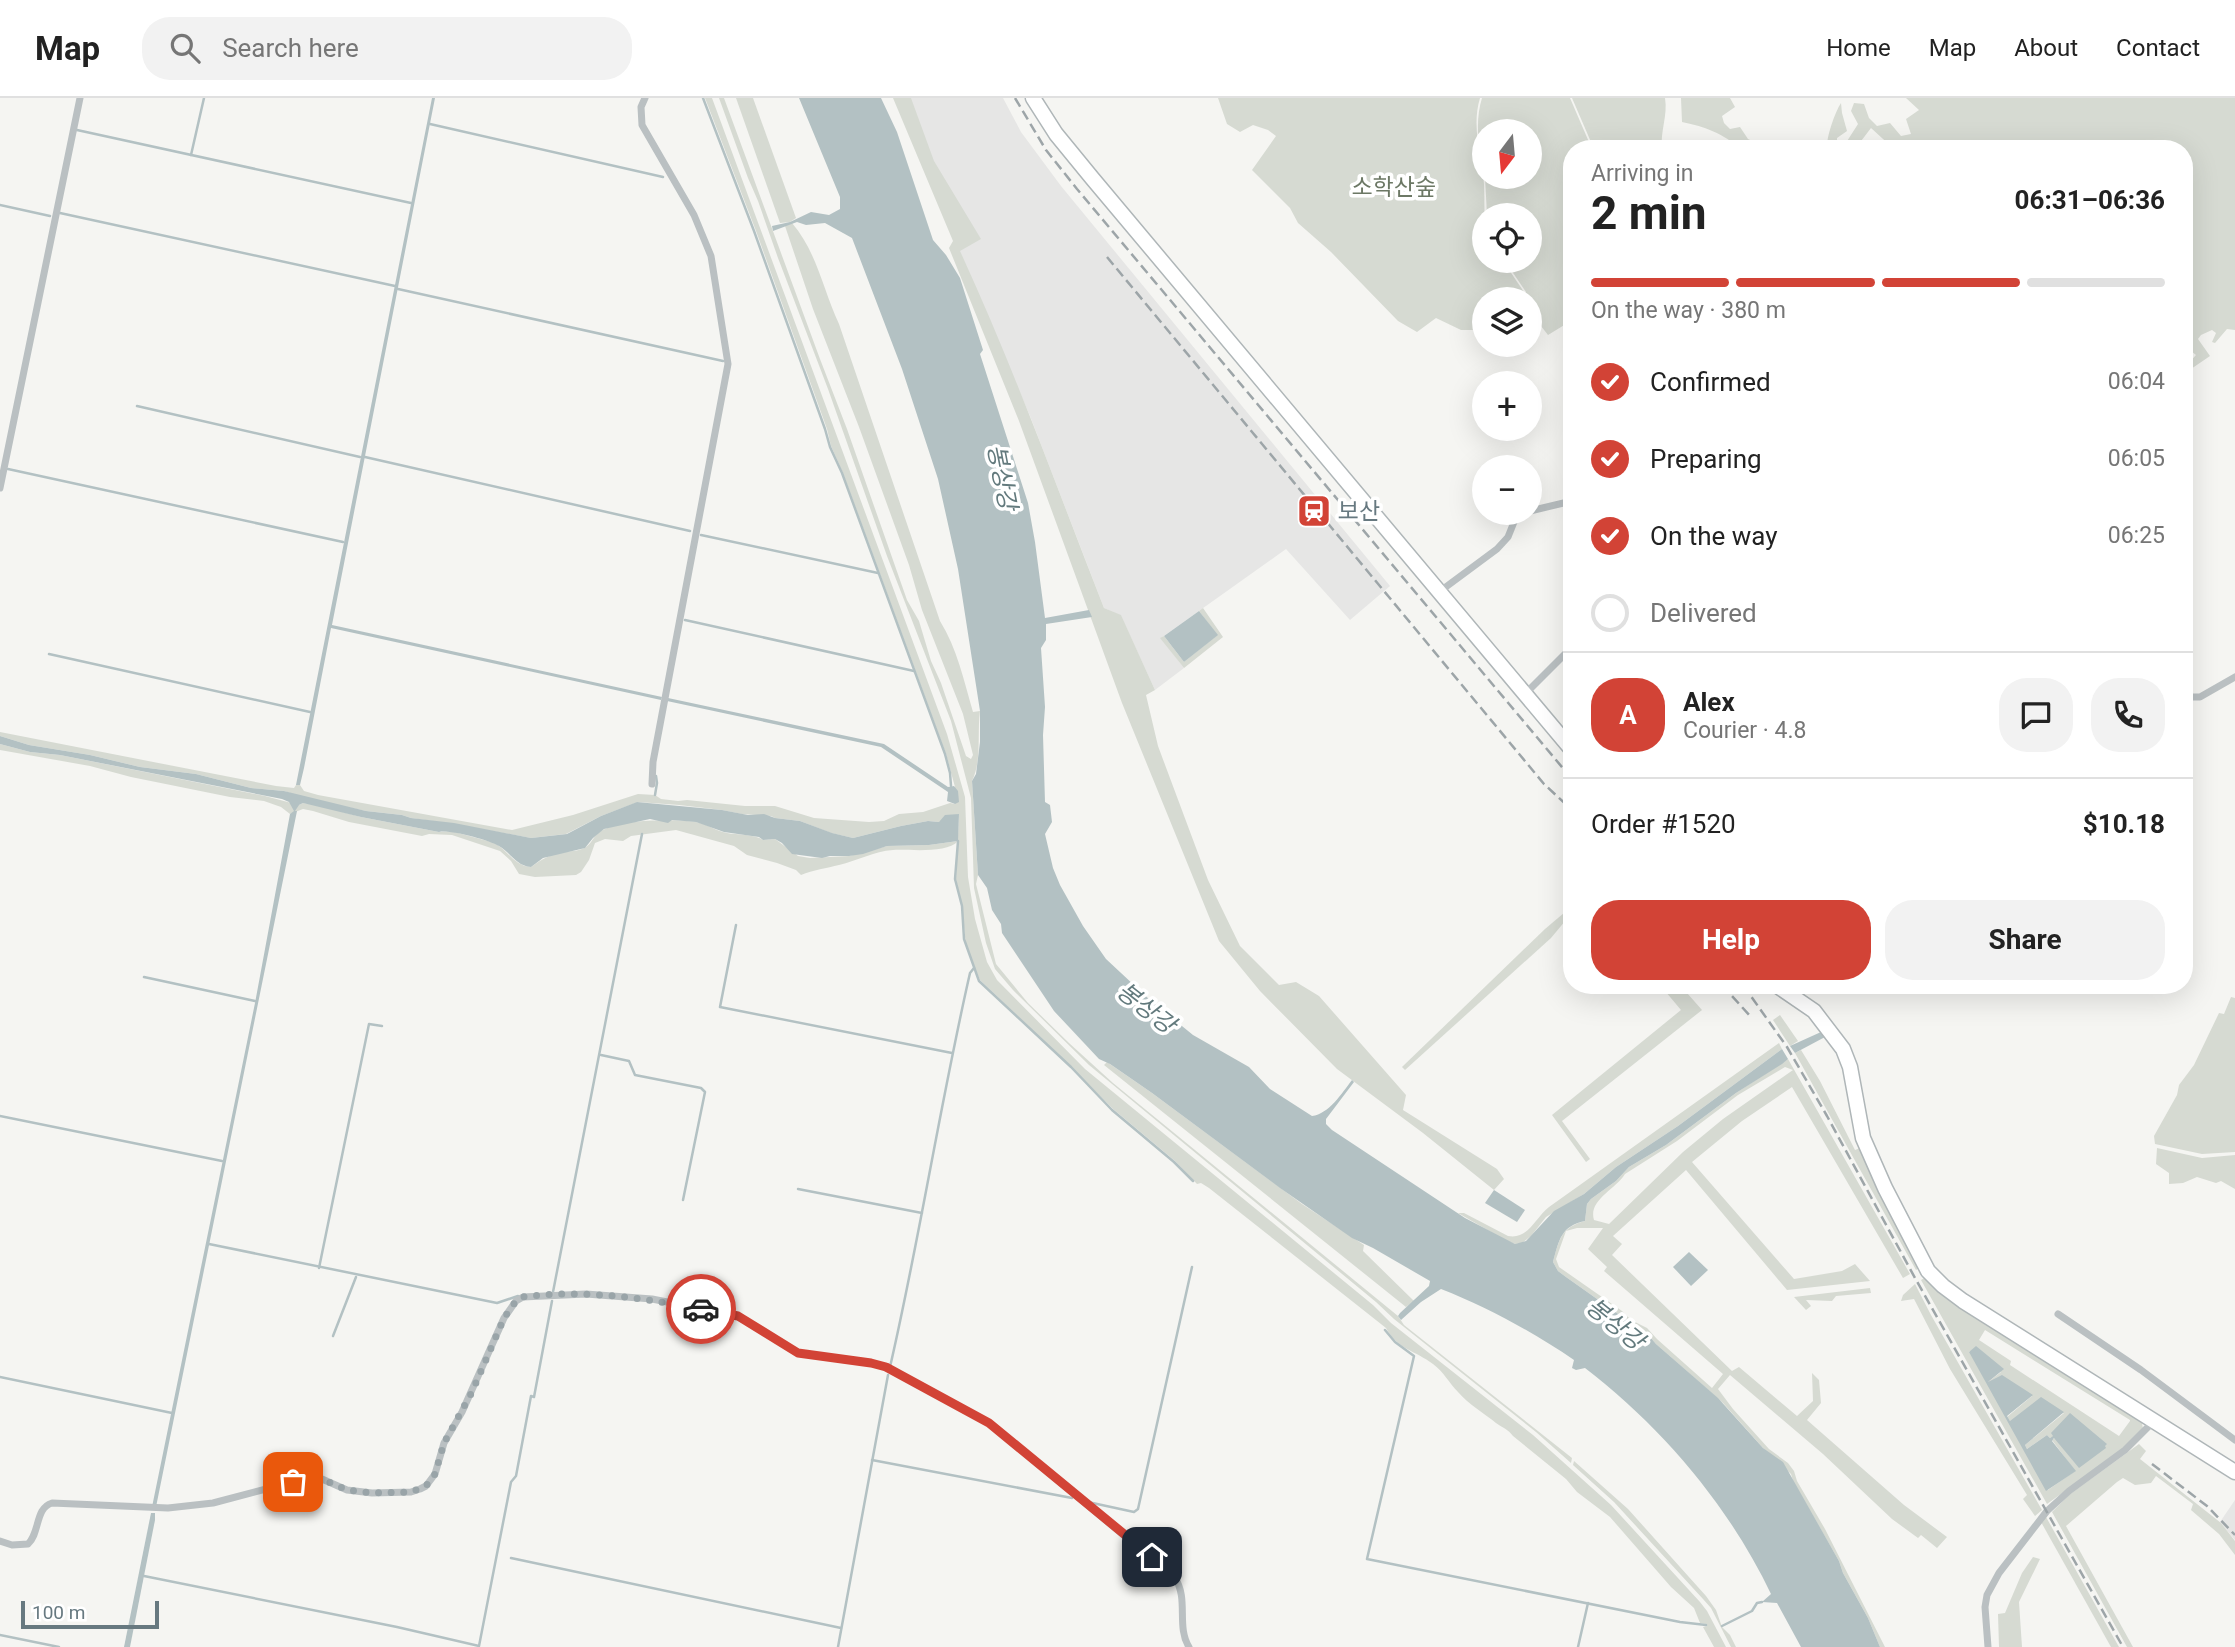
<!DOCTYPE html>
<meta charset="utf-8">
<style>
body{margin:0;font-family:Roboto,"Noto Sans KR",sans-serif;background:#f2f2f2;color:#222;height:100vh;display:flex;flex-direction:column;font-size:26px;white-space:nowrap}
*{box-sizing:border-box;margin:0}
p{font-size:23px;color:#767676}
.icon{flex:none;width:38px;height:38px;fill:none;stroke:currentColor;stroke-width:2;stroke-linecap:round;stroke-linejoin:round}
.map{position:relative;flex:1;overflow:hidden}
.sheet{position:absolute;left:1563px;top:42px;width:630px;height:854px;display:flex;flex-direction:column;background:#fff;border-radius:28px;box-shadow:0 7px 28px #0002}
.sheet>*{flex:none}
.needle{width:46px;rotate:196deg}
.buttons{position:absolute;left:1472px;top:21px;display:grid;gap:14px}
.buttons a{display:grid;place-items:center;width:70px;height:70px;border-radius:50%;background:#fff;box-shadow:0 7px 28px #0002;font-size:35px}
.scale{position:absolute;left:21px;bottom:18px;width:138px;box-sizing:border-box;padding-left:7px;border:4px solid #677980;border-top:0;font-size:19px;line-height:24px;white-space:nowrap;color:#677980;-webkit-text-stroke:5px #fff;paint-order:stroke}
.pin{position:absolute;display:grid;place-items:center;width:60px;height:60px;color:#fff;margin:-30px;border-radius:14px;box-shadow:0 4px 10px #0006}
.courier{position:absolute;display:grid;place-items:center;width:70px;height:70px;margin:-35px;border:5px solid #d24336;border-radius:50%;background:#fff;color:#222;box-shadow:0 2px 9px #0007}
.overview em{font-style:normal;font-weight:700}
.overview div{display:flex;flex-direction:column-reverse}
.overview{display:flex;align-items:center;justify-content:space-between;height:119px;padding:0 28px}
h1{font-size:46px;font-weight:700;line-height:52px}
.bar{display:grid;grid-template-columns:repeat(4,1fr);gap:10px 7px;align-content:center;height:84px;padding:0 28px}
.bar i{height:9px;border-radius:5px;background:#e0e0e0}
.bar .active{background:#d24336}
.bar p{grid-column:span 4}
.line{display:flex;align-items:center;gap:18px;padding:0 28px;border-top:2px solid #e0e0e0}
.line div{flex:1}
.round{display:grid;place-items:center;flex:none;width:74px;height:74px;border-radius:28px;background:#f2f2f2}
ol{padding:0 28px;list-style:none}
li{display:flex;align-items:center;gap:21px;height:77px}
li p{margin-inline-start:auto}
li .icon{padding:7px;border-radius:50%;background:#d24336;color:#fff;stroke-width:4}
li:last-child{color:#767676}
li i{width:38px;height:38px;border:4px solid #e0e0e0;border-radius:50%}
.cta{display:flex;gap:14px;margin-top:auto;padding:14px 28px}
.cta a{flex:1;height:80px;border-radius:28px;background:#d24336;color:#fff;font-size:28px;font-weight:700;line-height:80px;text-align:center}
.cta a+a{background:#f2f2f2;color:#222}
header{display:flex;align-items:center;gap:42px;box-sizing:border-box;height:98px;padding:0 35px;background:#fff;border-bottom:2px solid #e0e0e0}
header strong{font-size:33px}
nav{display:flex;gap:38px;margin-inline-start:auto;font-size:24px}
.search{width:490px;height:63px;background:#f2f2f2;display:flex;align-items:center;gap:18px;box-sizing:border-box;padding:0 24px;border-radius:28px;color:#767676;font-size:26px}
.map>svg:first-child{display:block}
</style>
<header>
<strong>Map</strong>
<div class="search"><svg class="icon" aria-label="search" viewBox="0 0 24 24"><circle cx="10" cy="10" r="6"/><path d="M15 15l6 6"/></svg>Search here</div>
<nav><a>Home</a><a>Map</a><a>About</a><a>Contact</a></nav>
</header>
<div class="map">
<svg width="2235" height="1549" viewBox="0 0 2235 1549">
<rect width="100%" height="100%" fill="#f5f5f2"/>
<g fill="#e6e6e5">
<polygon points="900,0 1003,0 1021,34 1061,88 1390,488 1350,522 1286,451 1161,540 1184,570 1155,592 1121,518 1104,510 1030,318 959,153"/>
<polygon points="2235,1402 2235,1442 2220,1424"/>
</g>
<g fill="#d6dad2" fill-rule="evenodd">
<path d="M705 0H712L947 636 965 699 968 779 975 821 987 864 997 882 1085 971 1373 1207 1391 1225 1533 1337 1611 1407 1700 1504 1707 1513 1726 1549H1714L1703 1529 1707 1528V1526L1700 1525 1694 1510 1671 1489 1610 1419 1577 1394 1566 1381 1513 1338C1508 1331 1503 1330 1496 1325 1484 1315 1468 1306 1458 1294 1449 1285 1444 1274 1433 1266 1416 1253 1397 1251 1386 1230L1209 1090 1201 1085 1197 1086 1175 1063 1113 1011 1071 969 980 882 966 849 962 808 956 781 959 716 939 724 928 723 901 728 853 740 831 735 800 723 775 720 771 718 742 716 722 712 679 707 638 704 601 718 566 736 531 740 454 726 411 720 402 717 366 713 309 701 284 693 251 690 196 676 140 669 90 657 29 647 0 638V634L276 688 294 690 296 687H300L304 693 318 697 512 732 573 717 638 696 655 697 661 701 678 703 687 702 745 708H775L814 720 869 724 884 723 899 716 923 714 950 705 955 706V689L946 656 843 375 831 348 827 331 756 133Z"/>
<path d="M719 0H724L820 261 847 331 907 502 919 523 931 563 941 585 966 658 971 661 973 657 963 616 922 512 909 467 859 329 813 211 785 128 792 125C817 154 823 192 839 226L940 523C957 550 964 583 973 614L980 613C977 635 982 663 972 683L978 777 976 786 996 866 1028 905 1069 945 1113 985 1398 1218 1404 1227 1572 1360 1571 1365 1536 1334 1394 1221 1376 1204 1089 967 1013 892 995 871 986 845 974 790 971 700 951 623 887 458 828 291 778 160 758 103 748 80Z"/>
<polygon points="736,0 753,0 796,120 790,124 780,125"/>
<path d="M893 0H911L934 63 981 141 960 153C1014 270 1057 390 1104 510L1121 517 1155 592 1146 597 1158 648 1208 782 1240 848 1279 887 1296 884 1319 898 1406 997 1403 1012 1497 1071 1504 1081 1494 1092 1423 1035 1337 971 1260 893 1219 843 1122 605 1019 323 949 150 953 143Z"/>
<path d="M1218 0H1480C1471 30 1482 57 1484 86 1485 112 1484 137 1484 163H1503L1524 194 1522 201H1484V232H1461L1436 220 1417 234 1398 223 1331 154 1298 125 1290 110 1252 72 1276 38 1268 32 1253 27 1240 34 1227 26Z"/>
<path d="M1482 0H1570L1592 51H1572L1571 227 1566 226 1548 237 1541 228 1530 230V201H1524L1526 194 1505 163H1530V117H1487L1485 79H1530V33H1484V72C1478 49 1475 22 1482 0Z"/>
<path d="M1572 0H1665C1668 18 1660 33 1662 51H1594Z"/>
<path d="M1681 0H1730L1735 9 1722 18 1724 25 1730 31 1740 29 1748 41 1769 51H1741C1722 35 1706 29 1682 24Z"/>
<polygon points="1906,0 2235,0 2235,232 2227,231 2215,245 2212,244 2216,235 2212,232 2201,237 2198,241 2210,258 2191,271 2187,267 2196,257 2191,253 2184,259 2184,51 1894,51 1871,30 1855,51 1842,51 1858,26 1851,13 1854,5 1864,6 1869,20 1877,28 1890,25 1901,38 1911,36 1906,21 1919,12"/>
<path d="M1841 5 1842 15 1847 33 1837 40V51H1827C1826 40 1835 14 1841 5Z"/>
<polygon points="1203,510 1223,539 1184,570 1160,540 1164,538 1184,564 1217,537 1199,513"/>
<path d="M0 646 30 654 60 657 265 698 299 707 303 705 317 707 361 719 439 734 451 733 495 745C508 753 515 768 531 769 542 761 551 756 565 754 572 753 580 753 586 749 592 745 594 737 601 733 622 721 673 721 696 724 707 726 716 733 727 735 737 737 755 736 763 742L775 741 798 758 810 760 849 758 887 748 929 747 958 743C947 756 910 751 893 752 874 753 857 763 839 767 827 770 813 772 801 777L796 772 777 765 747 757 734 748 676 732 631 738 623 743 605 741 595 745 589 762 581 774 576 777 535 779 519 776 511 763 500 753 452 737 429 736 422 738 349 724 313 713 303 711 290 716 281 709 264 703 230 699 131 679 90 668 0 652Z"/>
<polygon points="1571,809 1571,816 1551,840 1405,972 1402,969 1545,831"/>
<polygon points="1660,887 1680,887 1702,912 1562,1023 1590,1061 1586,1064 1552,1017 1681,912"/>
<polygon points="2231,899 2235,900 2235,1054 2202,1056 2155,1046 2154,1038 2177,997 2179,987 2194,967 2219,915 2224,916"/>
<polygon points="1780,917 1798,943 1790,948 1773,922"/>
<path d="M1779 945 1782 951 1678 1028 1616 1069 1584 1096 1546 1119 1531 1138 1522 1145 1515 1146 1505 1142 1458 1115H1464L1508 1138C1528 1142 1535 1120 1549 1109Z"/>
<polygon points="1801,952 1820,983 1855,1052 1860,1050 1878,1090 1920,1169 1916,1172 1795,955"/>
<path d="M1788 961 1910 1176 1903 1180 1792 989 1742 1023 1692 1064 1794 1181 1842 1173 1855 1166 1870 1183 1787 1192 1686 1072 1613 1138 1622 1146 1612 1157 1732 1273 1739 1269 1797 1318 1813 1303 1812 1275 1819 1282 1821 1305 1807 1322 1904 1407 1947 1439 1937 1450 1921 1437 1918 1440 1892 1421 1823 1356 1730 1277 1718 1291 1733 1311 1769 1351 1788 1365 1794 1373 1797 1383 1825 1431 1885 1549H1880L1868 1520 1843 1475 1839 1463 1793 1383 1791 1376 1763 1350 1723 1305 1656 1246 1645 1233 1631 1225 1566 1179 1558 1173 1553 1164C1559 1142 1561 1129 1585 1123L1587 1106 1591 1101 1616 1083 1629 1069 1666 1047 1736 995ZM1785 969 1793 972 1723 1021 1683 1054 1609 1126 1594 1122C1588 1102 1615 1092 1625 1076L1677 1043 1738 997ZM1577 1130H1603L1588 1151 1607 1169 1604 1173 1723 1276 1712 1290 1657 1241 1647 1230 1631 1222 1622 1213 1559 1169 1556 1161 1566 1133Z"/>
<polygon points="1107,964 1152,995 1302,1106 1364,1147 1363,1153 1414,1203 1406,1209 1104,967"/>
<polygon points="2157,1050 2202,1060 2235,1057 2235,1091 2221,1083 2216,1085 2197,1079 2183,1085 2169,1086 2169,1075 2156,1066"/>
<path d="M1926 1179 1946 1200 2142 1325 2143 1331 2119 1354 2047 1406 1921 1182ZM1985 1232 2130 1322V1323L2119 1338 2010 1267 2011 1263 1979 1242ZM1969 1253 2001 1274 1988 1284 2032 1298 2007 1319 2010 1323 2064 1315 2025 1347 2027 1351 2047 1337 2050 1340 2054 1338 2079 1370 2055 1340 2052 1342 2075 1373 2048 1392Z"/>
<polygon points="1915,1186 1931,1217 2042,1412 2035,1418 2023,1401 2027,1397 1950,1271 1914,1201 1901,1203 1903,1197"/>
<polygon points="1870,1190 1871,1195 1836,1198 1832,1203 1806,1202 1811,1208 1806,1212 1794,1199"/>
<polygon points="2139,1346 2146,1353 2140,1361 2221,1425 2235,1443 2235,1457 2219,1436 2191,1412 2193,1406 2156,1378 2151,1385 2135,1387 2123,1380 2117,1384 2066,1428 2133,1549 2127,1549 2052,1414 2069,1397"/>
<polygon points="1574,1363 1628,1411 1706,1498 1716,1512 1722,1529 1730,1537 1736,1549 1731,1549 1711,1510 1703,1501 1614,1404 1573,1367"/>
<polygon points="2046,1419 2119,1549 2111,1549 2041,1424"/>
<polygon points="2033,1459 2040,1461 2019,1504 2022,1549 1999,1549 1998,1516 2005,1515 2022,1475"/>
</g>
<g fill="#b3c1c3">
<polygon points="432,0 435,0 332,527 662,599 661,602 331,530 304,670 300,687 296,687"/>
<path d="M799 0H881L897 34 933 142 946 157 960 180 983 252 980 256 1028 405 1035 444 1045 520 1089 512 1092 519 1046 526V542L1041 550 1045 609 1043 637 1045 704 1050 707 1052 724 1045 736 1053 770 1060 787 1083 828 1106 861 1150 902 1193 937 1249 969 1270 991 1312 1018C1329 1016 1342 995 1352 982L1354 984 1326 1021V1026L1332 1032 1465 1120 1515 1146 1526 1143 1554 1113 1584 1096 1616 1069 1678 1028 1782 951 1788 961 1782 966 1736 995 1666 1047 1629 1069 1616 1083 1591 1101 1587 1106 1585 1123C1561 1128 1559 1142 1553 1164L1558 1173 1566 1179 1631 1225 1645 1233 1656 1246 1718 1300 1763 1350 1783 1364 1839 1463 1843 1475 1868 1520 1880 1549H1801L1777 1505 1762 1504 1771 1496C1729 1408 1662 1329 1585 1270L1576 1272 1572 1270 1574 1262C1533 1234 1487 1209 1441 1191L1421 1204 1401 1222 1398 1218 1400 1215 1429 1188 1430 1183 1373 1150 1352 1140 1280 1090 1152 995 1110 966 1099 961 1054 913 1002 835 1001 826 992 812 987 790 978 777 972 683 976 676 980 644V613L958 471 938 381 902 271 852 140 825 125 806 127 797 124 773 133 772 128 790 124 811 114 829 117 840 111V99Z"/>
<polygon points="1199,513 1218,537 1184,564 1164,538"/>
<polygon points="668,600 884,646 948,689 954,688 958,693 959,704 955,706 947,703 948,694 881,649 667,603"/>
<path d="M0 638 29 647 90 657 140 669 196 676 251 690 284 693 366 713 402 717 411 720 454 725 531 740 567 736 601 718 637 704 722 712 748 717 764 716 775 720 800 723 832 735 853 740 901 728 928 723 939 724 945 717 959 716 958 743 929 747 887 748 863 756 849 758H830L822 760 792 756 782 745 775 741 763 742 759 739 724 734 696 724 672 722 668 725 650 721 604 731 593 740 585 750 543 760 531 769C516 768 511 755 499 748 489 742 449 731 439 734L361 719 303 705 299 707 295 713H297L156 1409H152L255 905 290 716 294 713 289 704 282 701 60 657 30 654 0 646Z"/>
<polygon points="1821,934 1825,939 1795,955 1790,948"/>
<polygon points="1494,1092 1525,1112 1517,1124 1485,1105"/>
<polygon points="1689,1154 1708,1172 1691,1188 1673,1169"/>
<polygon points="1976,1248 2004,1271 1988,1284 2002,1277 2033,1297 2007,1318 2010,1323 2041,1299 2064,1314 2025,1347 2027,1351 2047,1337 2050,1340 2053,1338 2051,1335 2070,1315 2107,1346 2105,1348 2106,1350 2079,1370 2054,1340 2052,1343 2076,1373 2046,1393 1969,1254"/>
<polygon points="151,1415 155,1415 155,1422 130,1549 124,1549"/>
</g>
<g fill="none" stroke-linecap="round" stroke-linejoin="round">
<g stroke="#b3c1c3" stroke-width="2.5">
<polyline points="703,0 754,133 825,331 830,349 842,375 945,656 950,675 951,688"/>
<polyline points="430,26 663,79"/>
<polyline points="77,32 411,105"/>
<polyline points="191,57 204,0"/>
<polyline points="0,107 50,118"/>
<polyline points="60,115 395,188"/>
<polyline points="398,191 723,263"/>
<polyline points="137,308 360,359"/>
<polyline points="365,359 690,433"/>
<polyline points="8,371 343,444"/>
<polyline points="701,437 878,475"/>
<polyline points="685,522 914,573"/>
<polyline points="49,556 310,614"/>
<polyline points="655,697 657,685 656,678"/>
<polyline points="958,743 955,781 962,808 964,841 979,883 1071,969 1112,1012 1174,1064 1193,1083"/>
<polyline points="736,827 720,909 952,955"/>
<polyline points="144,879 255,903"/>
<polyline points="601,957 629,963 635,977 701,990 705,994 683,1102"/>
<polyline points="0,1018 222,1063"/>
<polyline points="798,1091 922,1115"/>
<polyline points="209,1146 497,1205 518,1198"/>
<polyline points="319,1170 369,926 382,928"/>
<polyline points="553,1194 642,736"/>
<polyline points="1385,1232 1395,1244 1414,1258 1367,1461 1680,1524 1706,1527"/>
<polyline points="333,1238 356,1179"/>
<path d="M890 1269C920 1139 940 1006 970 875L974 870"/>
<polyline points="0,1279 172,1315"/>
<polyline points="872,1362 1072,1400"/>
<polyline points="1088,1404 1134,1414 1138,1411 1192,1169"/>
<polyline points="511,1460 841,1530"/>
<polyline points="144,1478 397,1529 479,1548 511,1384 516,1378 531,1298 534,1299 552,1203"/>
<polyline points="1722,1528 1752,1513 1757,1505 1762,1504"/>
<polyline points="0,1537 59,1549"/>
<polyline points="838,1549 888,1277"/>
<polyline points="1578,1549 1588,1505"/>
</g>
<defs>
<g id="secondary">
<polyline points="1033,0 1056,36 1092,80 1572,652"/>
<polyline points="1776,887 1814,913 1843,951 1850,969 1863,1040 1885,1090 1928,1173 1943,1188 1963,1203 2235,1374"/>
</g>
</defs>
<use href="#secondary" stroke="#afb6b8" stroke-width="17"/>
<g stroke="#bac0c2" stroke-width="7">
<polyline points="645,0 641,9 642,27 694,117 711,158 728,266 653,664 652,686"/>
<polyline points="0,390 80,0"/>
<polyline points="1530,413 1572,403"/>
<polyline points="1439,494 1497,451 1508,439 1516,419 1527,415"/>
<polyline points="1525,596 1572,549"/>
<polyline points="2184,599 2200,599 2235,579"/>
<polyline points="1796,899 1807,887"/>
<polyline points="2058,1216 2141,1272 2235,1342"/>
<path d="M0 1443 12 1447 28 1446C40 1435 35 1410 52 1405L168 1410 213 1405 293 1384 311 1382 322 1381 347 1392 372 1395 411 1394 420 1391 426 1388 435 1376 444 1345 462 1314 504 1220 516 1203 523 1199 586 1196 652 1201 738 1218 798 1255 871 1265 886 1269 989 1325 1175 1480C1189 1501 1176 1528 1189 1549"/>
<polyline points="1988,1549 1985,1509 1987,1497 1999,1475 2047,1413 2069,1393 2125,1352 2154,1323"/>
</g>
<use href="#secondary" stroke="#fff" stroke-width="14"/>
<g stroke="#9da5a8" stroke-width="2.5" stroke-dasharray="10 5" stroke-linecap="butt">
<polyline points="1015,0 1046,52 1077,91 1572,681"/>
<polyline points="1107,159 1544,686 1572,712"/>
<polyline points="1722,887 1751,919"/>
<polyline points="1743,887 1787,949 1827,1018 1915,1180 2123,1549"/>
<polyline points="2152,1366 2207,1408 2235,1437"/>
</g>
</g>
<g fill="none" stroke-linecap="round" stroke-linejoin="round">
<path stroke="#99a4a8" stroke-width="7" stroke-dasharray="0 12.6" d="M293 1384 322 1381 347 1392 372 1395 411 1394 426 1388 435 1376 444 1345 472 1294 504 1220 516 1203 523 1199C583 1191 642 1200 701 1211"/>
<polyline stroke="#d24336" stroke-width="9" points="701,1211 738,1218 798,1255 871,1265 886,1269 989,1325 1152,1459"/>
</g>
<defs>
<symbol id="station-square" viewBox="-11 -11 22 22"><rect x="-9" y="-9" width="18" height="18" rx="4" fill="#d24336" stroke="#fff"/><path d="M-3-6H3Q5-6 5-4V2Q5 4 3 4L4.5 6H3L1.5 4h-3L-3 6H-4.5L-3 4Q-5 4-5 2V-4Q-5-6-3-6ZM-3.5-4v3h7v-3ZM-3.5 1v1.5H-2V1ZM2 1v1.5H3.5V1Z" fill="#fff"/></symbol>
</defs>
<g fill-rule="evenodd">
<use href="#station-square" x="1295" y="394" width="38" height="38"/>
</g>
<g text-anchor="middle" stroke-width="7" stroke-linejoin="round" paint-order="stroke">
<g font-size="23" fill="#6c7865" stroke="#fff">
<text x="1394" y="97">소학산숲</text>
</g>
<g font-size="23" fill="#677980" stroke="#fff" text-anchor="start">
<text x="1338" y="421">보산</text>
</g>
<g font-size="24" font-style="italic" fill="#637a7d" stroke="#fff">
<text transform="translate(1002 379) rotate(79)" y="8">봉상강</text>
<text transform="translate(1146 910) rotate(38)" y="8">봉상강</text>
<text transform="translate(1615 1226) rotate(39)" y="8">봉상강</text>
</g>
</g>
</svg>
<div class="buttons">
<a><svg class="needle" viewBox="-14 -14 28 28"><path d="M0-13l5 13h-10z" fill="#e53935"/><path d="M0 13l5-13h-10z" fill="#767676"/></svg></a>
<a><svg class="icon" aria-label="locate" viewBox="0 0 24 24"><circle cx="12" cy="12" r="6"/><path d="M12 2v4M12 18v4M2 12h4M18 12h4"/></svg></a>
<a><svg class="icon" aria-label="layers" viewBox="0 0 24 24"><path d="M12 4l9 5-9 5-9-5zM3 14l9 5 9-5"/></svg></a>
<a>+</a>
<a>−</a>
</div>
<div class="scale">100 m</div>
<div class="pin" style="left:293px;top:1384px;background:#ea580c"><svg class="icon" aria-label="bag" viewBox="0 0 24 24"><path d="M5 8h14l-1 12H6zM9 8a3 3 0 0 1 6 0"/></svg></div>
<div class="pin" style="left:1152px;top:1459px;background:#1f2937"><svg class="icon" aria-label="home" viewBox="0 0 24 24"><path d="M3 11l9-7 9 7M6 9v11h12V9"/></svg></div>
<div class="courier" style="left:701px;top:1211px"><svg class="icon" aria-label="car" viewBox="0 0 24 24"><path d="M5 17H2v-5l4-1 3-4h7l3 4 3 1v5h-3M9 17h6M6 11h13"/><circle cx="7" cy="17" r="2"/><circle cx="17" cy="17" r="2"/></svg></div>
<section class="sheet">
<div class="overview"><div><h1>2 min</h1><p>Arriving in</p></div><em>06:31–06:36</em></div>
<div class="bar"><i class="active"></i><i class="active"></i><i class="active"></i><i></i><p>On the way · 380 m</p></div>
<ol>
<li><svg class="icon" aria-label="check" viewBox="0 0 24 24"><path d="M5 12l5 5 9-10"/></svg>Confirmed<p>06:04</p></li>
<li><svg class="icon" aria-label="check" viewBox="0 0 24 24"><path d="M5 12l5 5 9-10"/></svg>Preparing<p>06:05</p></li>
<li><svg class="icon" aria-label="check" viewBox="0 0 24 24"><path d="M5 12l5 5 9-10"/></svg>On the way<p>06:25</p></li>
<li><i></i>Delivered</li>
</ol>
<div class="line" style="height:126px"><b class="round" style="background:#d24336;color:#fff">A</b><div><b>Alex</b><p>Courier · 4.8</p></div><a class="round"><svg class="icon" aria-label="chat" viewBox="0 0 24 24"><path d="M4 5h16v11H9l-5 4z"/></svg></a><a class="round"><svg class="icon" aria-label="phone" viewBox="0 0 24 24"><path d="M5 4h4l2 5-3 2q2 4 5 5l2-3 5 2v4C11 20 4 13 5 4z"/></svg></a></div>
<div class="line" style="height:91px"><div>Order #1520</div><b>$10.18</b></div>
<div class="cta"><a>Help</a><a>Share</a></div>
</section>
</div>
